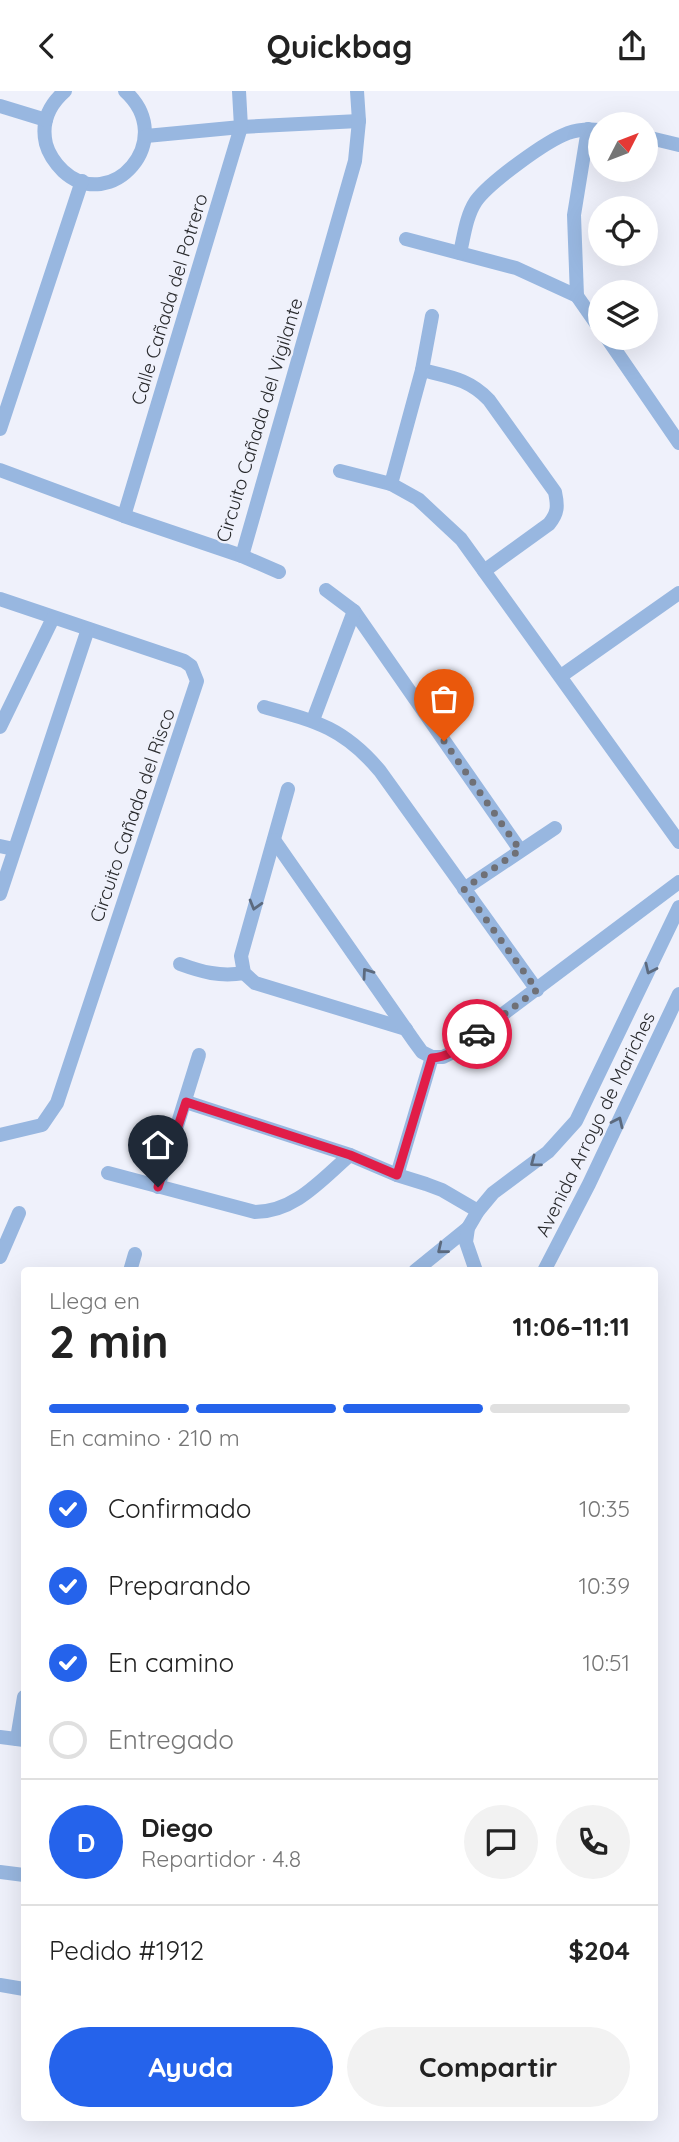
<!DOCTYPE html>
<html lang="es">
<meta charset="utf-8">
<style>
body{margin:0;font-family:Quicksand,sans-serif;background:#f2f2f2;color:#222;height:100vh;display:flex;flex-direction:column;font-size:26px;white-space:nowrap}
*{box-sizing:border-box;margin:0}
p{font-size:23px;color:#767676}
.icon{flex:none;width:38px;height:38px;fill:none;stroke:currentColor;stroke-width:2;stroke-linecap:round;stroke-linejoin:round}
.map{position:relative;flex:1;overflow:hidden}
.drawer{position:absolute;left:21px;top:1176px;width:637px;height:854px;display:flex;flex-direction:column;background:#fff;border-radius:7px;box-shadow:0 7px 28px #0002}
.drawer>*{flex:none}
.needle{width:46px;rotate:48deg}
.tools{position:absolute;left:588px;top:21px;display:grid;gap:14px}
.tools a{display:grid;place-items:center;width:70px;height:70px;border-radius:50%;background:#fff;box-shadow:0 7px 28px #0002;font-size:35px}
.pin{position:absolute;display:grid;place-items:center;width:60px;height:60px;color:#fff;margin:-72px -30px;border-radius:50% 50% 50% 0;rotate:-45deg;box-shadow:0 0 7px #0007}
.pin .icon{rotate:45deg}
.courier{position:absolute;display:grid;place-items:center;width:70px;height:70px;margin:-35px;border:5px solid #e11d48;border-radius:50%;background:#fff;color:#222;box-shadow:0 2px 9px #0007}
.head em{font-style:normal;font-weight:700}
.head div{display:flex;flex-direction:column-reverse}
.head{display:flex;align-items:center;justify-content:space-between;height:119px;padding:0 28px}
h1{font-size:46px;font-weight:700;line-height:52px}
.bar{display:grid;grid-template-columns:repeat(4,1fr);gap:10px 7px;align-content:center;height:84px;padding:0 28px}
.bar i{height:9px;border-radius:5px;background:#e0e0e0}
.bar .active{background:#2563eb}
.bar p{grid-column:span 4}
.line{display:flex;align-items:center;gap:18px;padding:0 28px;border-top:2px solid #e0e0e0}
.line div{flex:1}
.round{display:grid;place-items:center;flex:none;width:74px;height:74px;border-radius:37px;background:#f2f2f2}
ol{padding:0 28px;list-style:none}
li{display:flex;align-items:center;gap:21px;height:77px}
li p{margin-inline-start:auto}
li .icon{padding:7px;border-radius:50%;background:#2563eb;color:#fff;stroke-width:4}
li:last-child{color:#767676}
li i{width:38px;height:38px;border:4px solid #e0e0e0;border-radius:50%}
.action{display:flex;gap:14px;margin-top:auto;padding:14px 28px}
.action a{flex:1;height:80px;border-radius:42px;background:#2563eb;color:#fff;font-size:28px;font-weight:700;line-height:80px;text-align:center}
.action a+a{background:#f2f2f2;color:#222}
header{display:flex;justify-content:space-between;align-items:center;height:91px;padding:0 28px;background:#fff;font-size:32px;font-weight:700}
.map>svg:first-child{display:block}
</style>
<header><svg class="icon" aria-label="back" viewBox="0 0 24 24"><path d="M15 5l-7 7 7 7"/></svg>Quickbag<svg class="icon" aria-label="share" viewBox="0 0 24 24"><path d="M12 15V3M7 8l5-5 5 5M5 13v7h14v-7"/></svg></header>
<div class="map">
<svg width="679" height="2051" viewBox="0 0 679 2051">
<rect width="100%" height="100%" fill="#eff1fb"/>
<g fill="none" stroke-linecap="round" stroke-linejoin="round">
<g stroke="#98b7e0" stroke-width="14">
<path d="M65 0C49 14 41 32 46 53 49 64 55 72 63 80 111 124 179 49 125 0"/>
<polyline points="0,15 46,29"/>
<polyline points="146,45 241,36 359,30"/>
<polyline points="646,46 679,54"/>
<polyline points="406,148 516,177 577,205 600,238"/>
<path d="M460 162C464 145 466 125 476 110 490 91 546 50 568 42 579 38 589 38 600 39"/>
<polyline points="577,205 574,124 588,38"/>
<polyline points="607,247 679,352"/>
<path d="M422 279C450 286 469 288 489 309L555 401C558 415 558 422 549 433L484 480"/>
<polyline points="0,338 82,90"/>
<polyline points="0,379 124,425 242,465 279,481"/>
<polyline points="340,380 391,393 418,408 461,448 679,751"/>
<polyline points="391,393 422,279 432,225"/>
<polyline points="124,425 241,36 239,0"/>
<polyline points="242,465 355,70 359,30 357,0"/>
<polyline points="326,499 354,520 520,759"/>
<polyline points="0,508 184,570 191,575 197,590 57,1012 42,1034 0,1044"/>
<polyline points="561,585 679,502"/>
<path d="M264 616C316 630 344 637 380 680L537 899"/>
<polyline points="313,629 354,520"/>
<polyline points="0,636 53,527"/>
<polyline points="288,698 241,865 244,882 255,892 406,938"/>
<polyline points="274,749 414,950 422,961 432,966"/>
<polyline points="0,755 14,758"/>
<polyline points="464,798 555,737"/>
<polyline points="0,803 88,538"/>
<path d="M180 873C202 881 220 886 244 882"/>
<polyline points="432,966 443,966 451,962 679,791"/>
<polyline points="186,1011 350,1064 397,1084 426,1093 442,1099 478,1120"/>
<path d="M108 1082 255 1121C295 1121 322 1088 350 1064"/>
<polyline points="397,1084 432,966"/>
<polyline points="158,1096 199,964"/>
<polyline points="0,1166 19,1122"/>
<polyline points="130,1180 135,1163"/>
<polyline points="415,1180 468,1137"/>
<polyline points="476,1180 466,1151 468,1137 478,1120 493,1102 548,1061 576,1030 679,816"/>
<polyline points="544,1180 589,1093 679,903"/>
<polyline points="0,1646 24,1649"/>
<polyline points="17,1648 24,1606"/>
<polyline points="0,1781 24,1784"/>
<polyline points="0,1894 24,1898"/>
</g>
</g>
<defs><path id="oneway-chevron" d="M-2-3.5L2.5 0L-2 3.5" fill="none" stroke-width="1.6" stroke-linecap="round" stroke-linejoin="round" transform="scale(1.75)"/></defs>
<g stroke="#5c6a7e">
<use href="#oneway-chevron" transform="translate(255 814) rotate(106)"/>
<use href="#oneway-chevron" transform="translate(650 878) rotate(115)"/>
<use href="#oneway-chevron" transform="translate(367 882) rotate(-125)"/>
<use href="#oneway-chevron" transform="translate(618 1031) rotate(-65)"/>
<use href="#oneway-chevron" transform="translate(535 1071) rotate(143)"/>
<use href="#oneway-chevron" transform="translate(442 1158) rotate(141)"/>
</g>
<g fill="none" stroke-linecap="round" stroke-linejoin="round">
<polyline stroke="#6f7076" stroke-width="7" stroke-dasharray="0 12.6" points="444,650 520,759 464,798 537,899 477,943"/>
<path stroke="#e11d48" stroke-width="9" d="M158 1096 186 1011 350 1064 397 1084 432 967C451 966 463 953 477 943"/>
</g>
<g text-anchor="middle" stroke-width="5" stroke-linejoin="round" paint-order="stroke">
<g font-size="19" fill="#2a2b2e" stroke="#eff1fb">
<text transform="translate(169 208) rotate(-73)" y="7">Calle Cañada del Potrero</text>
<text transform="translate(259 329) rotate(-73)" y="7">Circuito Cañada del Vigilante</text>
<text transform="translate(132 724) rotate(-71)" y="7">Circuito Cañada del Risco</text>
<text transform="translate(595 1033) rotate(-64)" y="7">Avenida Arroyo de Mariches</text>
</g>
</g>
</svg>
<div class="tools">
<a><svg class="needle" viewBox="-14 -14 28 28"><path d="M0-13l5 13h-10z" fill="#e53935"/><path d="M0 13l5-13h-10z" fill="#767676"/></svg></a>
<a><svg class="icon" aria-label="locate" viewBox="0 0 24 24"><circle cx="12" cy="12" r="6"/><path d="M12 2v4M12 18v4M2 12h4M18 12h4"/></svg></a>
<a><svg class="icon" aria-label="layers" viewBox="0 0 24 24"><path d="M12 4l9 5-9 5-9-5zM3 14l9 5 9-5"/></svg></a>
</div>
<div class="pin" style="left:444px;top:650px;background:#ea580c"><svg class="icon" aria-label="bag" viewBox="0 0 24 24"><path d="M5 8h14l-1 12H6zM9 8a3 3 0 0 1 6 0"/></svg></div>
<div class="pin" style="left:158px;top:1096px;background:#1f2937"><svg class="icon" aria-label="home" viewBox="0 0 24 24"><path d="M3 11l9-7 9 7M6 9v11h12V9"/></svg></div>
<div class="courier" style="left:477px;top:943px"><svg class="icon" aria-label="car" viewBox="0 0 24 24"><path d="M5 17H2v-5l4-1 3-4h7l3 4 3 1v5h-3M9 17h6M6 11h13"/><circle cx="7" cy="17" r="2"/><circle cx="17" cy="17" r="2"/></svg></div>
<section class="drawer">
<div class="head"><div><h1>2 min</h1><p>Llega en</p></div><em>11:06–11:11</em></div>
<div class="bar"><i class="active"></i><i class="active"></i><i class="active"></i><i></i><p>En camino · 210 m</p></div>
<ol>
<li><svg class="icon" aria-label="check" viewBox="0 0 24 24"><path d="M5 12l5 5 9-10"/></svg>Confirmado<p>10:35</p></li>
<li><svg class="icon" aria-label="check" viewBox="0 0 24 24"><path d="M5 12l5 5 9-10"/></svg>Preparando<p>10:39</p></li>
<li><svg class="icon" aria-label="check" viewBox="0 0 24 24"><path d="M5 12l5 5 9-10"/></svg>En camino<p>10:51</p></li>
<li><i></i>Entregado</li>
</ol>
<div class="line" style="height:126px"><b class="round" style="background:#2563eb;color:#fff">D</b><div><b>Diego</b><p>Repartidor · 4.8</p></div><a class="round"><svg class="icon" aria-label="chat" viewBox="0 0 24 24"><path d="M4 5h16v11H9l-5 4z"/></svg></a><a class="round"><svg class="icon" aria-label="phone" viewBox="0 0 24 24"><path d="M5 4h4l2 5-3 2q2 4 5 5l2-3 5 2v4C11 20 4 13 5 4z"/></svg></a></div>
<div class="line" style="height:91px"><div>Pedido #1912</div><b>$204</b></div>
<div class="action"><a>Ayuda</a><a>Compartir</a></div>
</section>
</div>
